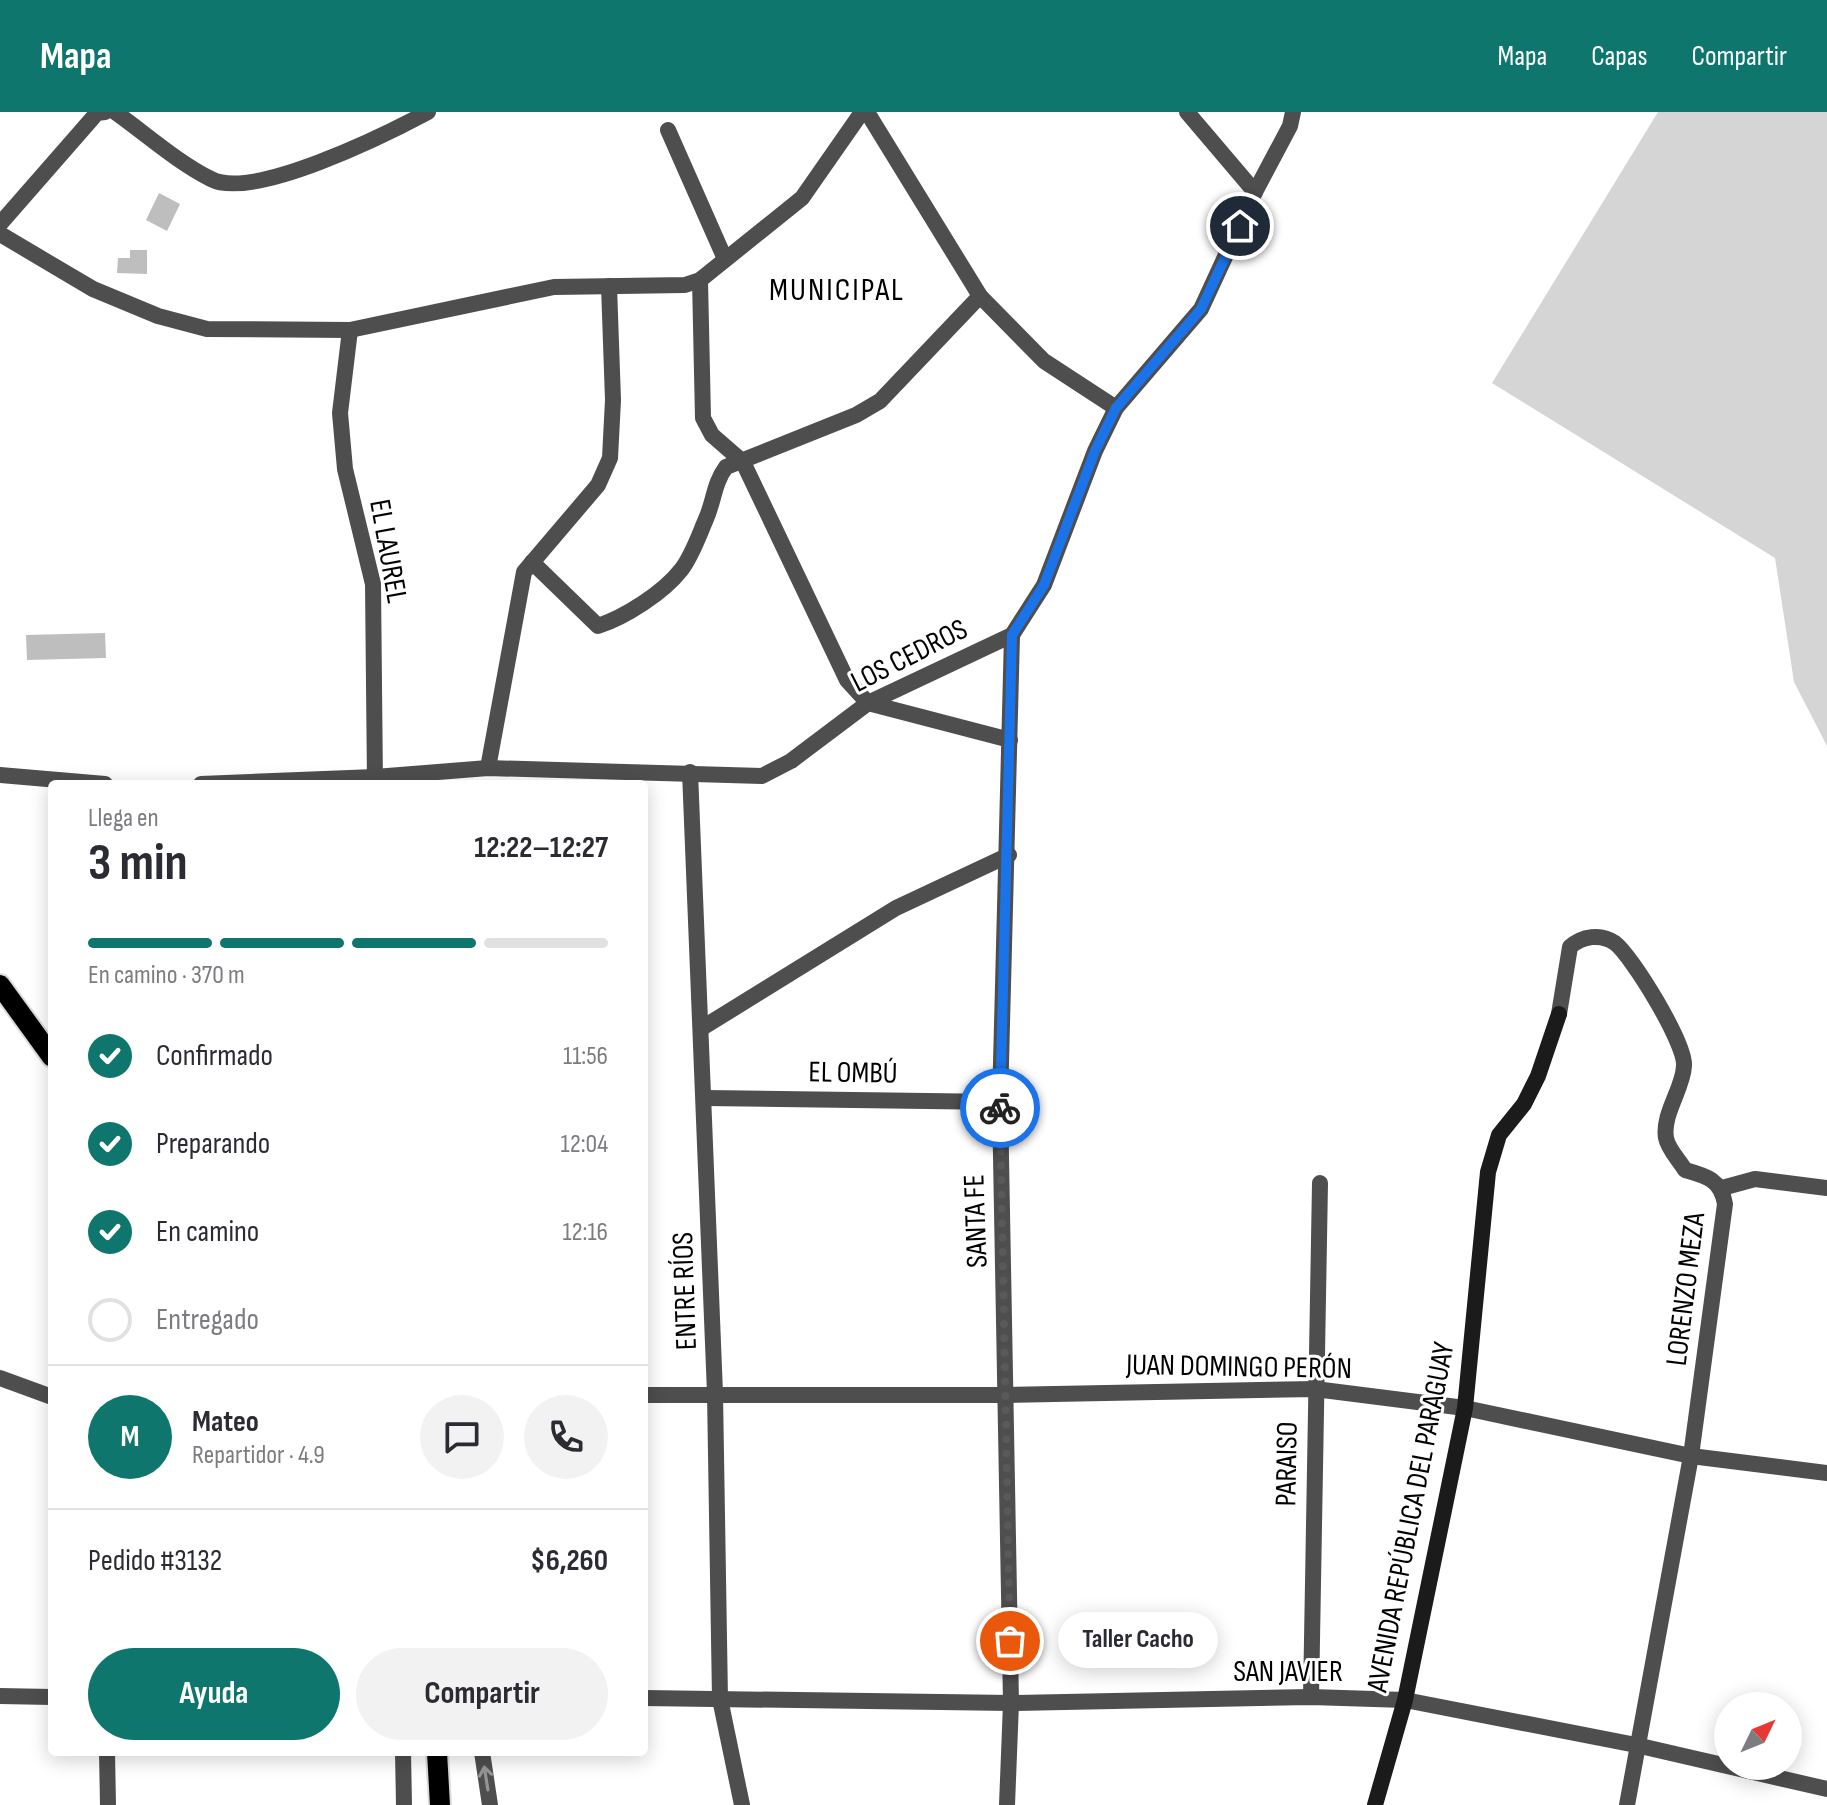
<!DOCTYPE html>
<html lang="es">
<meta charset="utf-8">
<style>
body{margin:0;font-family:"Sofia Sans Condensed",sans-serif;background:#f2f2f3;color:#2b2b33;height:100vh;display:flex;flex-direction:column;font-size:30px;white-space:nowrap}
*{box-sizing:border-box;margin:0}
p{font-size:26px;color:#7c7c81}
.icon{flex:none;width:44px;height:44px;fill:none;stroke:currentColor;stroke-width:2;stroke-linecap:round;stroke-linejoin:round}
.map{position:relative;flex:1;overflow:hidden}
.side{position:absolute;left:48px;top:668px;width:600px;height:976px;display:flex;flex-direction:column;background:#fff;border-radius:8px;box-shadow:0 4px 20px #0003}
.side>*{flex:none}
.needle{width:52px;rotate:47deg}
.controls{position:absolute;left:1714px;top:1580px;display:grid;gap:16px}
.controls a{display:grid;place-items:center;width:88px;height:88px;border-radius:50%;background:#fff;box-shadow:0 4px 20px #0003;font-size:40px}
.pin{position:absolute;display:grid;place-items:center;width:68px;height:68px;color:#fff;margin:-34px;border:4px solid #fff;border-radius:50%;box-shadow:0 2px 8px #0007}
.courier{position:absolute;display:grid;place-items:center;width:80px;height:80px;margin:-40px;border:6px solid #1a73e8;border-radius:50%;background:#fff;color:#222;box-shadow:0 2px 10px #0007}
.bubble{position:absolute;height:56px;border-radius:28px;background:#fff;box-shadow:0 4px 20px #0003;font-size:26px;font-weight:700;line-height:56px;text-align:center}
.summary em{font-style:normal;font-weight:700}
.summary div{display:flex;flex-direction:column-reverse}
.summary{display:flex;align-items:center;justify-content:space-between;height:136px;padding:0 40px}
h1{font-size:52px;font-weight:700;line-height:60px}
.bar{display:grid;grid-template-columns:repeat(4,1fr);gap:12px 8px;align-content:center;height:96px;padding:0 40px}
.bar i{height:10px;border-radius:6px;background:#e1e1e2}
.bar .current{background:#0f766e}
.bar p{grid-column:span 4}
.line{display:flex;align-items:center;gap:20px;padding:0 40px;border-top:2px solid #e1e1e2}
.line div{flex:1}
.round{display:grid;place-items:center;flex:none;width:84px;height:84px;border-radius:42px;background:#f2f2f3}
ol{padding:0 40px;list-style:none}
li{display:flex;align-items:center;gap:24px;height:88px}
li p{margin-inline-start:auto}
li .icon{padding:8px;border-radius:50%;background:#0f766e;color:#fff;stroke-width:4}
li:last-child{color:#7c7c81}
li i{width:44px;height:44px;border:4px solid #e1e1e2;border-radius:50%}
.cta{display:flex;gap:16px;margin-top:auto;padding:16px 40px}
.cta a{flex:1;height:92px;border-radius:48px;background:#0f766e;color:#fff;font-size:32px;font-weight:700;line-height:92px;text-align:center}
.cta a+a{background:#f2f2f3;color:#2b2b33}
header{display:flex;align-items:center;gap:48px;box-sizing:border-box;height:112px;padding:0 40px;background:#0f766e;color:#fff}
header strong{font-size:38px}
nav{display:flex;gap:44px;margin-inline-start:auto;font-size:28px}
.map>svg:first-child{display:block}
</style>
<header>
<strong>Mapa</strong>
<nav><a>Mapa</a><a>Capas</a><a>Compartir</a></nav>
</header>
<div class="map">
<svg width="1827" height="1693" viewBox="0 0 1827 1693">
<rect width="100%" height="100%" fill="#fff"/>
<polygon fill="#d5d5d5" points="1658,0 1827,0 1827,634 1794,570 1775,446 1492,271"/>
<g fill="#bebebe">
<polygon points="159,81 180,92 167,119 146,108"/>
<polygon points="130,138 147,138 147,162 117,161 118,146 130,146"/>
<polygon points="105,521 106,546 27,548 26,523"/>
</g>
<g fill="none" stroke-linecap="round" stroke-linejoin="round">
<defs>
<g id="primary">
<polyline points="0,873 52,945"/>
<polyline points="437,1640 440,1693"/>
</g>
</defs>
<use href="#primary" stroke="#dbdbdb" stroke-width="24"/>
<g stroke="#4e4e4e" stroke-width="16">
<path d="M115 0C146 22 177 50 211 67 253 89 387 22 428 0"/>
<polyline points="867,0 980,184 1044,249 1116,296"/>
<polyline points="1187,0 1255,80"/>
<polyline points="668,18 725,147"/>
<polyline points="0,112 97,1 105,0"/>
<polyline points="0,122 93,177 158,204 207,217 350,218 554,175 685,173 700,168 802,86 862,0"/>
<polyline points="700,168 703,306 712,323 743,350 847,568 868,591 1010,628"/>
<polyline points="350,218 340,301 345,357 373,472 375,672"/>
<path d="M532 450 598 514C625 505 663 481 681 458 692 444 699 423 706 407 714 389 714 371 726 355L856 303 880 289 980 184"/>
<polyline points="488,656 524,460 598,373 610,346 613,288 609,174"/>
<polyline points="690,660 715,1281 720,1587 742,1693"/>
<polyline points="0,663 105,672"/>
<polyline points="201,672 375,665 488,656 762,664 791,649 868,591 1012,523 1044,473 1095,339 1116,296 1201,197 1255,80 1290,14 1293,0"/>
<path d="M1559 902 1570 835C1582 824 1601 821 1615 831 1632 844 1686 932 1684 954 1683 977 1662 1002 1666 1026 1668 1037 1679 1048 1685 1058 1707 1064 1721 1068 1725 1092L1691 1344 1627 1693"/>
<polyline points="702,916 896,796 1009,743"/>
<polyline points="705,986 1000,990"/>
<polyline points="1722,1076 1755,1067 1827,1076"/>
<polyline points="0,1266 52,1285"/>
<polyline points="644,1283 1005,1283 1315,1277 1465,1296 1691,1344 1827,1361"/>
<polyline points="0,1584 52,1585"/>
<polyline points="1311,1585 1320,1071"/>
<polyline points="644,1586 1011,1591 1311,1585 1405,1588 1636,1633 1827,1677"/>
<polyline points="107,1640 108,1693"/>
<polyline points="403,1640 404,1693"/>
<polyline points="482,1640 490,1693"/>
<polyline points="1007,1693 1011,1591 1000,990 1012,523"/>
</g>
<polyline stroke="#1b1b1b" stroke-width="16" points="1375,1693 1405,1588 1465,1296 1488,1060 1499,1023 1524,992 1538,964 1559,902"/>
<use href="#primary" stroke="#000" stroke-width="20"/>
</g>
<defs><path id="oneway-shaft" d="M-6 0H5M1.5-3L5.5 0L1.5 3" fill="none" stroke-width="1.6" stroke-linecap="round" stroke-linejoin="round" transform="scale(2)"/></defs>
<use stroke="#959595" href="#oneway-shaft" transform="translate(486 1666) rotate(-99)"/>
<g fill="none" stroke-linecap="round" stroke-linejoin="round">
<polyline stroke="#595959" stroke-width="8" stroke-dasharray="0 14.4" points="1000,996 1010,1529"/>
<polyline stroke="#1a73e8" stroke-width="10" points="1000,996 1012,523 1044,473 1095,339 1116,296 1201,197 1240,114"/>
</g>
<g text-anchor="middle" stroke-width="6" stroke-linejoin="round" paint-order="stroke">
<g font-size="30" fill="#000" stroke="#fff">
<text transform="translate(389 439) rotate(80)" y="10">EL LAUREL</text>
<text transform="translate(909 543) rotate(-27)" y="10">LOS CEDROS</text>
<text transform="translate(853 960) rotate(1)" y="10">EL OMBÚ</text>
<text transform="translate(975 1109) rotate(-92)" y="10">SANTA FE</text>
<text transform="translate(1685 1177) rotate(-83)" y="10">LORENZO MEZA</text>
<text transform="translate(684 1179) rotate(-92)" y="10">ENTRE RÍOS</text>
<text transform="translate(1239 1254) rotate(1)" y="10">JUAN DOMINGO PERÓN</text>
<text transform="translate(1286 1352) rotate(-89)" y="10">PARAISO</text>
<text transform="translate(1410 1405) rotate(-79)" y="10">AVENIDA REPÚBLICA DEL PARAGUAY</text>
<text x="1288" y="1569">SAN JAVIER</text>
</g>
<g font-size="32" letter-spacing="2" fill="#000" stroke="#fff">
<text x="837" y="188">MUNICIPAL</text>
</g>
</g>
</svg>
<div class="controls">
<a><svg class="needle" viewBox="-14 -14 28 28"><path d="M0-13l5 13h-10z" fill="#e53935"/><path d="M0 13l5-13h-10z" fill="#7c7c81"/></svg></a>
</div>
<div class="pin" style="left:1010px;top:1529px;background:#ea580c"><svg class="icon" aria-label="bag" viewBox="0 0 24 24"><path d="M5 8h14l-1 12H6zM9 8a3 3 0 0 1 6 0"/></svg></div>
<div class="pin" style="left:1240px;top:114px;background:#1f2937"><svg class="icon" aria-label="home" viewBox="0 0 24 24"><path d="M3 11l9-7 9 7M6 9v11h12V9"/></svg></div>
<div class="courier" style="left:1000px;top:996px"><svg class="icon" aria-label="bike" viewBox="0 0 24 24"><circle cx="6" cy="16" r="4"/><circle cx="18" cy="16" r="4"/><path d="M6 16l4-8h5l3 8M10 8l3 8H6M13 5h3"/></svg></div>
<div class="bubble" style="left:1058px;top:1500px;width:160px">Taller Cacho</div>
<section class="side">
<div class="summary"><div><h1>3 min</h1><p>Llega en</p></div><em>12:22–12:27</em></div>
<div class="bar"><i class="current"></i><i class="current"></i><i class="current"></i><i></i><p>En camino · 370 m</p></div>
<ol>
<li><svg class="icon" aria-label="check" viewBox="0 0 24 24"><path d="M5 12l5 5 9-10"/></svg>Confirmado<p>11:56</p></li>
<li><svg class="icon" aria-label="check" viewBox="0 0 24 24"><path d="M5 12l5 5 9-10"/></svg>Preparando<p>12:04</p></li>
<li><svg class="icon" aria-label="check" viewBox="0 0 24 24"><path d="M5 12l5 5 9-10"/></svg>En camino<p>12:16</p></li>
<li><i></i>Entregado</li>
</ol>
<div class="line" style="height:144px"><b class="round" style="background:#0f766e;color:#fff">M</b><div><b>Mateo</b><p>Repartidor · 4.9</p></div><a class="round"><svg class="icon" aria-label="chat" viewBox="0 0 24 24"><path d="M4 5h16v11H9l-5 4z"/></svg></a><a class="round"><svg class="icon" aria-label="phone" viewBox="0 0 24 24"><path d="M5 4h4l2 5-3 2q2 4 5 5l2-3 5 2v4C11 20 4 13 5 4z"/></svg></a></div>
<div class="line" style="height:104px"><div>Pedido #3132</div><b>$6,260</b></div>
<div class="cta"><a>Ayuda</a><a>Compartir</a></div>
</section>
</div>
